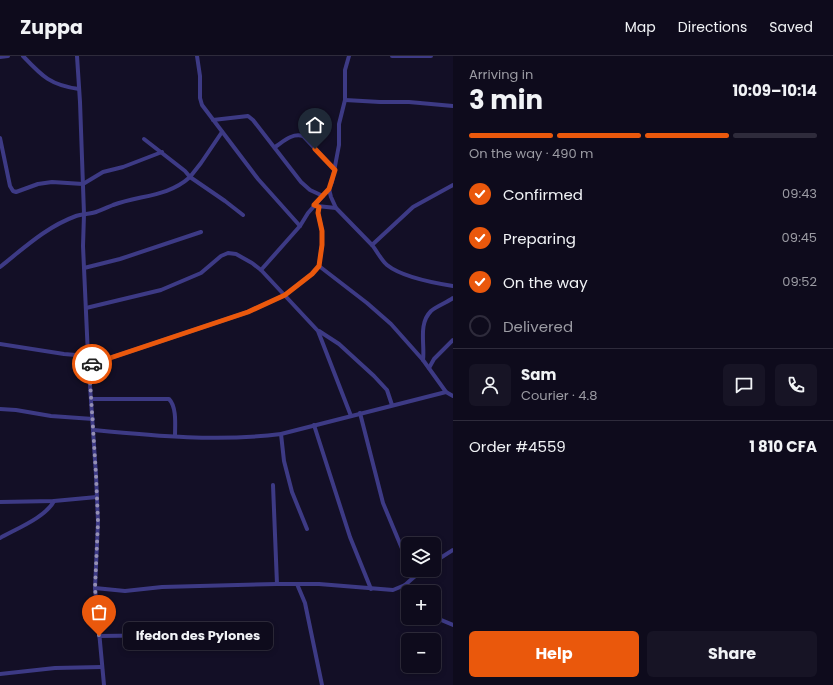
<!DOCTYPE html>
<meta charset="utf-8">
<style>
body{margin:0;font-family:Poppins,sans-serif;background:#171425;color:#f1f3f6;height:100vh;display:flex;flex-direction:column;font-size:15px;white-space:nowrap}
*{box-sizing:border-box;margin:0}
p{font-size:13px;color:#9b9ba3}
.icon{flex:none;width:22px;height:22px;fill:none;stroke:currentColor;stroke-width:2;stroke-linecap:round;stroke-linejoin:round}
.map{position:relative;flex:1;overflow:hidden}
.side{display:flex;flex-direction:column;background:#0e0b1c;width:380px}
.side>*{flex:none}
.buttons{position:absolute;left:401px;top:481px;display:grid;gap:8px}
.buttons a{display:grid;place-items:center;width:40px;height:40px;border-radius:6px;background:#0e0b1c;box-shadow:0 2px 6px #0003,0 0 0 1px #2e2b3b;font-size:20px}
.pin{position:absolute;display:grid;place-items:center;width:34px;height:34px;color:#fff;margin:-41px -17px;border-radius:50% 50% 50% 0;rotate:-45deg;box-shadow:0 0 4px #0007}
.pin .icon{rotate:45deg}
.courier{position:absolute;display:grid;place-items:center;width:40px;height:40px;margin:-20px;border:3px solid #ea580c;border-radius:50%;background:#fff;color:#222;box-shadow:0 1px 5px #0007}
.bubble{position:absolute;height:28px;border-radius:6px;background:#0e0b1c;box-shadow:0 2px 6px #0003,0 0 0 1px #2e2b3b;font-size:13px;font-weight:700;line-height:28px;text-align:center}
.overview em{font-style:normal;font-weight:700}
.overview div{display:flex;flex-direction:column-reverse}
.overview{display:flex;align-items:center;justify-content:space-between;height:68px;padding:0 16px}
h1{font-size:26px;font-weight:700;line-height:30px}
.bar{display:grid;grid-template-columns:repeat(4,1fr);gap:6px 4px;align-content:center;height:48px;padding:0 16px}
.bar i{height:5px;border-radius:3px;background:#2e2b3b}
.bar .on{background:#ea580c}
.bar p{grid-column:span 4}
.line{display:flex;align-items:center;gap:10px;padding:0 16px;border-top:1px solid #2e2b3b}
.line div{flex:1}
.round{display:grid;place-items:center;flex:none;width:42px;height:42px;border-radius:6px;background:#171425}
ol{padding:0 16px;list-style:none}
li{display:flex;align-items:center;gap:12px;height:44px}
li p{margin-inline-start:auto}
li .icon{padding:4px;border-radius:50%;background:#ea580c;color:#fff;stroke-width:4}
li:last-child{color:#9b9ba3}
li i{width:22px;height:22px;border:2px solid #2e2b3b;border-radius:50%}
.action{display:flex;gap:8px;margin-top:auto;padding:8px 16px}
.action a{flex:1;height:46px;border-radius:6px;background:#ea580c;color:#fff;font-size:16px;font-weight:700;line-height:46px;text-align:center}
.action a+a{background:#171425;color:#f1f3f6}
header{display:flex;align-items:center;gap:24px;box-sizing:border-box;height:56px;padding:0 20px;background:#0e0b1c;border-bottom:1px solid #2e2b3b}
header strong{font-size:19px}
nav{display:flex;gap:22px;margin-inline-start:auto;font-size:14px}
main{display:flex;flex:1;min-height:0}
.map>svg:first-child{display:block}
</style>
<header>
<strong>Zuppa</strong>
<nav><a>Map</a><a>Directions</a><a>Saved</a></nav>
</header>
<main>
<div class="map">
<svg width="453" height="629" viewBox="0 0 453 629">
<rect width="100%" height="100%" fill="#130f26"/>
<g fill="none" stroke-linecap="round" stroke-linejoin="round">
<g stroke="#3d3a85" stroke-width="4">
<path d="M23 0C42 20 50 29 79 33"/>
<polyline points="77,0 80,46 84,158 83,190 88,300 96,419 98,466 95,532 104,629"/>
<polyline points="197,0 200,20 200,42 202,49 258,123 300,170"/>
<polyline points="349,0 345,14 345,44 339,68 339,89 332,126 329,133 308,157 300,170 261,214 318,275 351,360"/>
<polyline points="392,0 431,0"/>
<polyline points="0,1 8,0"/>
<polyline points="345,44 380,46 409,46 453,50"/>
<polyline points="213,64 248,60 253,64 301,126 310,134 323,140"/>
<polyline points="0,82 10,130 13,135 16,136 38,128 52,126 83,128 103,116 123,111 162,96"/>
<polyline points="144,83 185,115 190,121 201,107 222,76"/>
<path d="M275 91C284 85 292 77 303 80L335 114"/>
<polyline points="329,133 331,141 336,152 372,189 413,151 453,129"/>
<polyline points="317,150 336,152"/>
<path d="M372 189C377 195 381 204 387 209 402 221 434 227 453 230"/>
<polyline points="319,210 367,247 391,268 423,304 446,336 453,340"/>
<path d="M0 211C24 192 46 171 76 160 82 158 90 158 96 156 102 154 108 151 113 149 140 139 168 141 190 121L225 145 243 159"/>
<polyline points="84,212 120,203 201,176"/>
<polyline points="86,252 161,234 201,217 221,200 228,197 236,198 252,207 261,214"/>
<polyline points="319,275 339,288 374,320 387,334 392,349"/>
<polyline points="0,288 64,298 88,300"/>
<path d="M423 304C425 288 418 268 431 255 437 250 446 247 453 242"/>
<polyline points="89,309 248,256 285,239 312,218 319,210 322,189 322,175 318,157 319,151"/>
<polyline points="429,312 434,303 453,284"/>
<path d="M92 343H169C177 351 175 370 175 380"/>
<polyline points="0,353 16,354 51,360 93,363"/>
<polyline points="360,357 383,447 408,507"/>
<polyline points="314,369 350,481 371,533"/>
<path d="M94 374C156 380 219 386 281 378L446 336"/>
<polyline points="281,378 284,405 292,436 307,473"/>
<polyline points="273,429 277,528"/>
<polyline points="0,446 54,445 97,441"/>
<path d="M0 482C16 473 46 461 54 445"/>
<polyline points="434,506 453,494"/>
<polyline points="411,514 414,521"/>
<polyline points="297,528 305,547 322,629"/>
<polyline points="405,529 409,536"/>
<polyline points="95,532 125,535 162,531 277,528 319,528 393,534 405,529 422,514"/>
<polyline points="434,561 453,569"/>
<polyline points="99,580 177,579"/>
<polyline points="0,618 55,612 102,611"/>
</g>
</g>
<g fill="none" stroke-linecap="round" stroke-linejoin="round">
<polyline stroke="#948fb3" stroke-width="4" stroke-dasharray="0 7.2" points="92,308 89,309 96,419 98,466 95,532 99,580"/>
<polyline stroke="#ea580c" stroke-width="5" points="92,308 248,256 285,239 312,218 319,210 322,189 322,175 318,157 319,151 314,149 329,133 335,114 315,93"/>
</g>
</svg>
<div class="buttons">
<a><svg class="icon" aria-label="layers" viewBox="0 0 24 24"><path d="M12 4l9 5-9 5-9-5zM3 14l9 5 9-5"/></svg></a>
<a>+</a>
<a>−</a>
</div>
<div class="pin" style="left:99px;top:580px;background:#ea580c"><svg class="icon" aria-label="bag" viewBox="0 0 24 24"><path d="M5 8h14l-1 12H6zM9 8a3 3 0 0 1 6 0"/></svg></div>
<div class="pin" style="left:315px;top:93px;background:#1f2937"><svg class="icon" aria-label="home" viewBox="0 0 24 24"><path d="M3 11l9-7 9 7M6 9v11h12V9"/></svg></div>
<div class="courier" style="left:92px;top:308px"><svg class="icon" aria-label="car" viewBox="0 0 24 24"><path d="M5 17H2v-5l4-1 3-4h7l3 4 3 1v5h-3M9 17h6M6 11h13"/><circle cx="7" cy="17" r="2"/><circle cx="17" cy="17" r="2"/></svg></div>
<div class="bubble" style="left:123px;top:566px;width:150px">Ifedon des Pylones</div>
</div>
<section class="side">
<div class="overview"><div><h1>3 min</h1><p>Arriving in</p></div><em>10:09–10:14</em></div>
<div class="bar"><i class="on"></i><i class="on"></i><i class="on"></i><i></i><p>On the way · 490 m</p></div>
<ol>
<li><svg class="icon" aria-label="check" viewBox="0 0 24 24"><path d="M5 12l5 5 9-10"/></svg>Confirmed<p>09:43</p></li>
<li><svg class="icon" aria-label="check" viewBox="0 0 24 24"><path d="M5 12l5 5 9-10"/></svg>Preparing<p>09:45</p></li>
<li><svg class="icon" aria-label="check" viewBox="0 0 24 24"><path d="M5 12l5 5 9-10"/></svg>On the way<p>09:52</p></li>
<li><i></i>Delivered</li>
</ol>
<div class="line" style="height:72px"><a class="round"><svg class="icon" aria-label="person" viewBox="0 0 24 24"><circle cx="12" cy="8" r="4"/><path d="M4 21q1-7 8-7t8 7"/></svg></a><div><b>Sam</b><p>Courier · 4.8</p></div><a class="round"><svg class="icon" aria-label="chat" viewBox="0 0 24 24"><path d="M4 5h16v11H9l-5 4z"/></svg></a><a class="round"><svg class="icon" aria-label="phone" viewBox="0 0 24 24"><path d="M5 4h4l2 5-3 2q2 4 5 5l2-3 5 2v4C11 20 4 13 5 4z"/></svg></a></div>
<div class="line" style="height:52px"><div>Order #4559</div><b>1 810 CFA</b></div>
<div class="action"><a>Help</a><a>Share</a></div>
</section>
</main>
